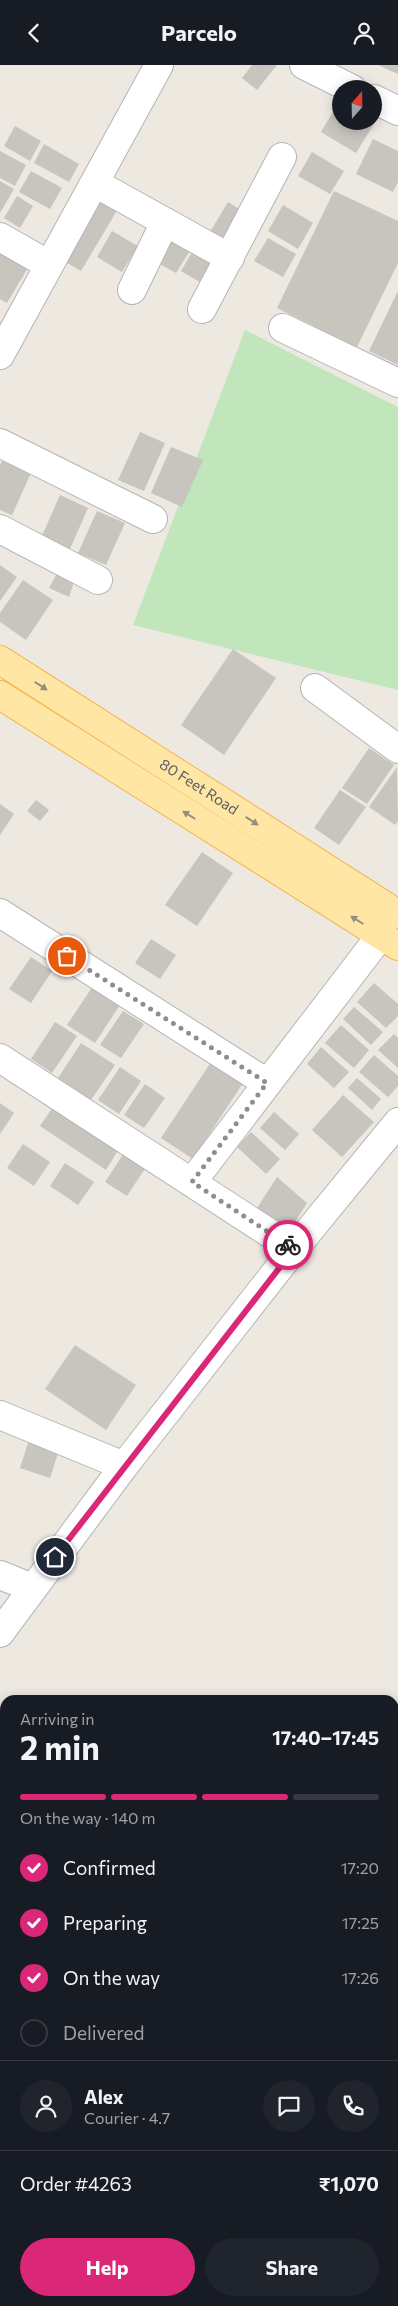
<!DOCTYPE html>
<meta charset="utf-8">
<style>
body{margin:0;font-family:Commissioner,sans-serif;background:#20242c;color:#f1f3f6;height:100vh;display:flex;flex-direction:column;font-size:19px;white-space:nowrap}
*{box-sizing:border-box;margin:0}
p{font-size:16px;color:#9ea1a6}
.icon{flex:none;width:28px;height:28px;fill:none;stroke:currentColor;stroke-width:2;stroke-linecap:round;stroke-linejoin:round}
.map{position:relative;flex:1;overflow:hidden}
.panel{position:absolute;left:0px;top:1630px;width:399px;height:611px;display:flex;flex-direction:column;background:#171b24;border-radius:15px 15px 0 0;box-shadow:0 2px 12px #0003}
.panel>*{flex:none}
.needle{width:32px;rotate:20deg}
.tools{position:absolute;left:332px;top:15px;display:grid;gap:10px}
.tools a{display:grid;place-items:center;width:50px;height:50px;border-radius:50%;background:#171b24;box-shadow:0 2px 12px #0003;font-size:25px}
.pin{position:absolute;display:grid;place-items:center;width:42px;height:42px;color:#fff;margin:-21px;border:2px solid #fff;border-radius:50%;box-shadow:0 1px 5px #0007}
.courier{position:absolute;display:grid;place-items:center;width:50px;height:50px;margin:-25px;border:4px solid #db2777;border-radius:50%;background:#fff;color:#222;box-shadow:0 1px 6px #0007}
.head em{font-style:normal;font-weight:700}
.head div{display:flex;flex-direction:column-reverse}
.head{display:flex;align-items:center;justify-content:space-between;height:85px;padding:0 20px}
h1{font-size:32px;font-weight:700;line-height:38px}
.bar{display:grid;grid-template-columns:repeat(4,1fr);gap:8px 5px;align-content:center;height:60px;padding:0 20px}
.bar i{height:6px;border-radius:4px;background:#363941}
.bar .selected{background:#db2777}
.bar p{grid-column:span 4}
.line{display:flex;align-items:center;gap:12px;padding:0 20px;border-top:1px solid #363941}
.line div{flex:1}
.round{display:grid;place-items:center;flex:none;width:52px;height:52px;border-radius:26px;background:#20242c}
ol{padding:0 20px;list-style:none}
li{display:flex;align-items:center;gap:15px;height:55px}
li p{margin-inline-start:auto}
li .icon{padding:5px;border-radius:50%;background:#db2777;color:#fff;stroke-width:4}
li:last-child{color:#9ea1a6}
li i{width:28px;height:28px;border:2px solid #363941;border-radius:50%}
.cta{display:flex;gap:10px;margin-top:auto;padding:10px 20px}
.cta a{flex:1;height:58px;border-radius:30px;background:#db2777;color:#fff;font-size:20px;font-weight:700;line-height:58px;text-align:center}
.cta a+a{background:#20242c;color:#f1f3f6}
header{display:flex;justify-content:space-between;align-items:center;height:65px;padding:0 20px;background:#171b24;font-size:22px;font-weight:700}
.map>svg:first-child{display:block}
</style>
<header><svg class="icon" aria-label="back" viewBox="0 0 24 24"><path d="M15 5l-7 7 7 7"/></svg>Parcelo<svg class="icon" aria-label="person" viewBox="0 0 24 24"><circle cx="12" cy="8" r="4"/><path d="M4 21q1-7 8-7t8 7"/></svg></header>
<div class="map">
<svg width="398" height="2241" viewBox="0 0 398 2241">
<rect width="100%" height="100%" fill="#ede9e1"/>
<polygon fill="#c1e6bc" points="245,265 398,342 398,625 133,560"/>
<g fill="#c8c4be">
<polygon points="252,0 277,0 257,25 242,13"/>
<polygon points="378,0 398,0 398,9"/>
<polygon points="341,33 341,56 374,56 374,42 382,46 356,88 321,67"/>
<polygon points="15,61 41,76 30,96 4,81"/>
<polygon points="373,74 398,86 398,117 393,127 356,109"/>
<polygon points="44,79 79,99 69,117 34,98"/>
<polygon points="0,86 26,100 15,121 0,113"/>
<polygon points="312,87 344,106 330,129 298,111"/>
<polygon points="31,106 62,123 50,144 19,127"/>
<polygon points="0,116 14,124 0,148"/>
<polygon points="334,126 398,156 398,198 357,282 277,243"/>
<polygon points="95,128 119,142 81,206 57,192"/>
<polygon points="17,131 33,141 20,163 4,153"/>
<polygon points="228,137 250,150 232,180 210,167"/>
<polygon points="283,140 313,158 298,184 268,166"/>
<polygon points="112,166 138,181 122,207 97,192"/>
<polygon points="169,171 191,184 176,208 154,196"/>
<polygon points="268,173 296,189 283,212 254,196"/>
<polygon points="0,177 32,196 7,238 0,234"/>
<polygon points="194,184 222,200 208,222 181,206"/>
<polygon points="398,226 398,300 369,286"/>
<polygon points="140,367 165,378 144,426 118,415"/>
<polygon points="171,382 203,395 182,442 151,428"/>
<polygon points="2,396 31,408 12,450 0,445 0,400"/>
<polygon points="60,430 88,443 69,486 41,473"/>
<polygon points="97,446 125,458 106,500 78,488"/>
<polygon points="0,500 17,512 0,536"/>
<polygon points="60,503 76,511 69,532 49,523"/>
<polygon points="23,515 53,535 26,575 0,557 0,548"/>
<polygon points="233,584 276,613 224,690 181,660"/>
<polygon points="369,683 394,700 367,739 342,723"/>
<polygon points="397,702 398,756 395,760 369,742"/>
<polygon points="340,725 366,742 339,780 314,763"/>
<polygon points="36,735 49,745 40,756 27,746"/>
<polygon points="0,739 14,749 0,770"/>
<polygon points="202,787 233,808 197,861 165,840"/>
<polygon points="151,874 176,890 160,914 135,898"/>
<polygon points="31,892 52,906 31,938 9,924"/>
<polygon points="374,918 398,939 398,951 386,963 357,937"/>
<polygon points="93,921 120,940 95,978 67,960"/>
<polygon points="354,942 383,967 371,980 343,954"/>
<polygon points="123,946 144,959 121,993 100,980"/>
<polygon points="55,957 77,971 52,1008 31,994"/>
<polygon points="341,960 369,985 354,1003 325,978"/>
<polygon points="394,969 398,973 398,1003 378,985"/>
<polygon points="81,978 115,1000 91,1035 58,1013"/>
<polygon points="321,982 349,1007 334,1023 307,999"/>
<polygon points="374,990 398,1011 398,1021 388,1032 359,1007"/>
<polygon points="211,997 243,1018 193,1094 161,1073"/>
<polygon points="120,1002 141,1016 119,1049 98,1035"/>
<polygon points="357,1013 381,1034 372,1045 348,1023"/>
<polygon points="145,1019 165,1033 144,1063 124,1050"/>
<polygon points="343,1030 374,1057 342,1092 312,1065"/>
<polygon points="0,1038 14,1048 0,1069"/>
<polygon points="55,1039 120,1082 106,1105 40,1061"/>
<polygon points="274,1047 299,1069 285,1085 260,1063"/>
<polygon points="251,1067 280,1094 266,1109 237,1082"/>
<polygon points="23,1079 50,1097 34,1121 7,1103"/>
<polygon points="124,1088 146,1102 127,1131 105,1117"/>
<polygon points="65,1098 94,1117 78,1140 50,1121"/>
<polygon points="277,1112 307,1138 290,1165 257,1143"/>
<polygon points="75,1280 136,1320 106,1365 45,1324"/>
<polygon points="29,1375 59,1385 50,1413 20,1403"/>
<polygon points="0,2072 5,2079 5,2111 0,2115"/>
</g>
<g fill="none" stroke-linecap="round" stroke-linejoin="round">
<defs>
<g id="minor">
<polyline points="304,0 352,24"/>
<polyline points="374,34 398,46"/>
<polyline points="95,118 230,193"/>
<polyline points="0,172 49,200"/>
<polyline points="132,225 165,157"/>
<polyline points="202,244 282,92"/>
<polyline points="283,263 398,318"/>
<polyline points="0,290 159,0"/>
<polyline points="0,378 153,454"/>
<polyline points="0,464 98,515"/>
<polyline points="315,623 398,684"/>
<polyline points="0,848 267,1018"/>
<polyline points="0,993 294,1184"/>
<polyline points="192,1117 381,870"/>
<polyline points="0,1350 124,1401"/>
<polyline points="0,1510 32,1523"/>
<polyline points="0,1568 124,1401 294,1184 398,1057"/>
</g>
<g id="major">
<path id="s1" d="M0 595 398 849"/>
<polyline points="0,630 398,881"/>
</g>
<g id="highway">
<polyline points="394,2087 398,2083"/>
<polyline points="394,2133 398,2130"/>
<polyline points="204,2241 210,2236"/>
<polyline points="263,2241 268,2236"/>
</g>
</defs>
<use href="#minor" stroke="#b2b5b9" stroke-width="30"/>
<use href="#major" stroke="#f6b551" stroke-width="30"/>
<use href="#highway" stroke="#e80" stroke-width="30"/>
<use href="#minor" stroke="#fff" stroke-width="28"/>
<use href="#major" stroke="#ffe6a4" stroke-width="28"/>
<use href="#highway" stroke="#ffd286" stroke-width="28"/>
</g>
<defs><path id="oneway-solid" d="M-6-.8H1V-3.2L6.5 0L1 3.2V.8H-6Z" transform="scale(1.25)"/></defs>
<g fill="#948e7a">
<use href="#oneway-solid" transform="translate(41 621) rotate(33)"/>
<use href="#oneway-solid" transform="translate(189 750) rotate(-148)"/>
<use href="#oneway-solid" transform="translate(252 756) rotate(33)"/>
<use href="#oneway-solid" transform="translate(357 855) rotate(-148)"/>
</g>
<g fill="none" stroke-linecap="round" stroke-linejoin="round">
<polyline stroke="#8d8f8f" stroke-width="5" stroke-dasharray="0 9" points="67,891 267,1018 192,1117 288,1180"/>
<polyline stroke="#db2777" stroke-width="6" points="55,1492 294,1184 288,1180"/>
</g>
<g text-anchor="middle" stroke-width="4" stroke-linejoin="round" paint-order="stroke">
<g font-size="15" fill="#5a5f63" stroke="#fff">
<text dy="5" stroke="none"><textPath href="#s1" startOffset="236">80 Feet Road</textPath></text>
</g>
</g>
</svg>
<div class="tools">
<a><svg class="needle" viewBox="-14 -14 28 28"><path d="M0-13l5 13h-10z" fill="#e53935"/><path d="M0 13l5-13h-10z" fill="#9ea1a6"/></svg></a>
</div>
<div class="pin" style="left:67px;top:891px;background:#ea580c"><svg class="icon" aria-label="bag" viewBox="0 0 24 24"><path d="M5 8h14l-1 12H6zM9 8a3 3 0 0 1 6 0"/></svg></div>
<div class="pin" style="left:55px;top:1492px;background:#1f2937"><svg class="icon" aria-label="home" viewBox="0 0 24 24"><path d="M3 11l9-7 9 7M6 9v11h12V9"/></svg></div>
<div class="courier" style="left:288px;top:1180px"><svg class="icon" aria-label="bike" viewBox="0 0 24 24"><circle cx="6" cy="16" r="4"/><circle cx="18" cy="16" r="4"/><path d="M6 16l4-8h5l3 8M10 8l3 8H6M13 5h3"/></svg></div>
<section class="panel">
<div class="head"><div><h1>2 min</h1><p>Arriving in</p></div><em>17:40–17:45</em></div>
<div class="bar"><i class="selected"></i><i class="selected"></i><i class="selected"></i><i></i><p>On the way · 140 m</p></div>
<ol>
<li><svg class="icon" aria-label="check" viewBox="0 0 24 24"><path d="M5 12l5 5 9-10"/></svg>Confirmed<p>17:20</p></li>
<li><svg class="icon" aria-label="check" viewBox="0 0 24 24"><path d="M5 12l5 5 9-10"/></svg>Preparing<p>17:25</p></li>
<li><svg class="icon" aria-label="check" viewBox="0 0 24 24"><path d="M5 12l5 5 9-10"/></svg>On the way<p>17:26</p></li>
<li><i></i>Delivered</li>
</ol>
<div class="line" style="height:90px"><a class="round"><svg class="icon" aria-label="person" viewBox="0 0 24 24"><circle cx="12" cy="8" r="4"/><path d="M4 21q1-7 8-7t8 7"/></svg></a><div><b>Alex</b><p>Courier · 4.7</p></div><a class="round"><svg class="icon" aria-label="chat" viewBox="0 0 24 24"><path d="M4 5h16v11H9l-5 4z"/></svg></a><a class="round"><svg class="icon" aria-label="phone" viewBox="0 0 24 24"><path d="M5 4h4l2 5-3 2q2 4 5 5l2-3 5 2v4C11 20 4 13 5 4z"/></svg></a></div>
<div class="line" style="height:65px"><div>Order #4263</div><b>₹1,070</b></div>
<div class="cta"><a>Help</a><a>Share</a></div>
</section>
</div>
